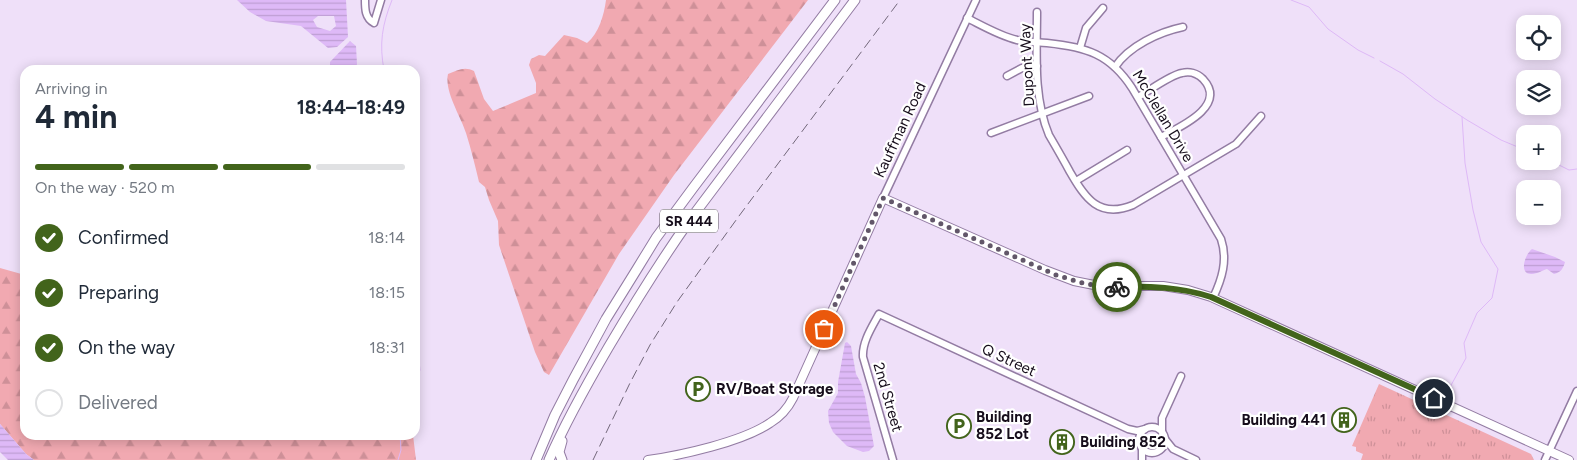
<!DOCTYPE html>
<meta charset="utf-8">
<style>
body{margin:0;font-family:Figtree,sans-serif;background:#f6f6f7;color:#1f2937;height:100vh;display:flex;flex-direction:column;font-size:19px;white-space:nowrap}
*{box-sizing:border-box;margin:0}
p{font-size:16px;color:#747a83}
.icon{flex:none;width:28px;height:28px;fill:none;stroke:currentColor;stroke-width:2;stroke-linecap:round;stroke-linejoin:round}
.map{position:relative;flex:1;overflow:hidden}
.details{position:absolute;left:20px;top:65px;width:400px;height:375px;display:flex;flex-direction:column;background:#fff;border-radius:15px;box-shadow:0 2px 12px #0003}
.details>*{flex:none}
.controls{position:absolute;left:1516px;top:15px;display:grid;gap:10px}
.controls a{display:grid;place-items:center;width:45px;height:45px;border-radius:10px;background:#fff;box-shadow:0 2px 12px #0003;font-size:25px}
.pin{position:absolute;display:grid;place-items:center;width:42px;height:42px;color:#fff;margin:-21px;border:2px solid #fff;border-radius:50%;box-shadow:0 1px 5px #0007}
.courier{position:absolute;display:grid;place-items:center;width:50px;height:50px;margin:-25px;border:4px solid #42641b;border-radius:50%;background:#fff;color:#222;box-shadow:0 1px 6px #0007}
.summary em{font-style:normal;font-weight:700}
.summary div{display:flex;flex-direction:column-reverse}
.summary{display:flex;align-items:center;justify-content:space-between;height:85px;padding:0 15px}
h1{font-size:32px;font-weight:700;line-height:38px}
.bar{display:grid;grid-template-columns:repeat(4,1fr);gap:8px 5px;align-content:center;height:60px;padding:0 15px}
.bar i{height:6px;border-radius:4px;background:#e0e1e3}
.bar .on{background:#42641b}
.bar p{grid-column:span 4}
ol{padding:0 15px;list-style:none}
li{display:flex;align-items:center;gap:15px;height:55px}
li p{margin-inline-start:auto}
li .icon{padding:5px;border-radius:50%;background:#42641b;color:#fff;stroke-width:4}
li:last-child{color:#747a83}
li i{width:28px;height:28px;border:2px solid #e0e1e3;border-radius:50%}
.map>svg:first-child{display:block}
</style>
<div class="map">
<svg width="1577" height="460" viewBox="0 0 1577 460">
<defs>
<pattern id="forest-firs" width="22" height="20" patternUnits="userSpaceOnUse" patternTransform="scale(1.25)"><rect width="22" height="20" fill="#f1a9b1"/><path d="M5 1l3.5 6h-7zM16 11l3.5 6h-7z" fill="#ce9098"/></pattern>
<pattern id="park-tufts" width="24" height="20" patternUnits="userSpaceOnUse" patternTransform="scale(1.25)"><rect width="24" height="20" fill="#f1a9b1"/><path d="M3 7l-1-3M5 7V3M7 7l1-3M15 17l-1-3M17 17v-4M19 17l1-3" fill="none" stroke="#ce9098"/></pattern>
<pattern id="water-rules" width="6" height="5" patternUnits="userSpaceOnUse" patternTransform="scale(1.25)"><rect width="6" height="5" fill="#deb9f7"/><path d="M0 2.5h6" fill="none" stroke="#be9ed3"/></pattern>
</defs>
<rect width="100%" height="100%" fill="#efe0f9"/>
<g fill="url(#forest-firs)">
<path d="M606 0H808L674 175 619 254 549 375 544 372 535 352 499 245 498 221 489 200 485 187 479 182C475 165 471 149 466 133 461 117 444 91 448 74 457 70 465 66 474 71L484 99 493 111 536 93V83L529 65 531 59 539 55 545 56 564 35 577 38 587 43C599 33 604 15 606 0Z"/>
<polygon points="0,268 25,275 25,435 413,435 416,460 34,460 26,454 0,424"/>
</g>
<polygon fill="url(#park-tufts)" points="1379,384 1531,454 1534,460 1361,460 1363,454 1356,451 1356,447 1352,446"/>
<g fill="url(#water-rules)" fill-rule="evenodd">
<path d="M237 0H346L348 37 337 47 328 48 301 26 266 21 250 12ZM318 16H334L336 26 330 31 317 27 313 20Z"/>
<polygon points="350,41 356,46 357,64 355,70 330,70 330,62"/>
<path d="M1532 249 1555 257 1565 262C1563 269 1561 272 1554 274L1547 269C1543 270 1537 274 1532 274 1518 275 1525 254 1532 249Z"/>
<polygon points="847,342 851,346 856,374 861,383 865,397 874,446 869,451 863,452 847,446 833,432 829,423 828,411 838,393 838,382 845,343"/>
<polygon points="0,424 26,454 34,460 8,460 0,452"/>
</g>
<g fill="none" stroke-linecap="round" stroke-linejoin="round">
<g stroke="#deb9f7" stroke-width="1">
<polyline points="1291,0 1309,7 1328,29 1358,50 1374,58"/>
<polyline points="1380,61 1403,74 1435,99 1467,120 1501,140 1525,150"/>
<path d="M384 70C379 44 382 25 392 0"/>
<polyline points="1551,161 1569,170 1577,169"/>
<polyline points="415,326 420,370 418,376 415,378"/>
<polyline points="1449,389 1466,358 1464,343 1477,313 1492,298 1498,269 1481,242 1473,210 1465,163 1462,117"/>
<polyline points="398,460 401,450 400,435"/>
</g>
<defs>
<g id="minor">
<path d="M365 0C365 9 365 18 374 23L381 0"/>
<path d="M1037 12C1037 52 1033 97 1049 135 1056 147 1063 159 1070 172 1085 198 1099 219 1133 205L1236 144 1261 116"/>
<path d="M967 18C983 26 1000 36 1017 40 1027 42 1037 42 1047 43 1086 47 1110 54 1132 88L1221 239C1228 260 1222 279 1213 298"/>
<polyline points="1080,48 1086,28 1103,8"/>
<path d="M1115 67C1129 46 1159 32 1183 27"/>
<polyline points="1007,76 1022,68 1037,66"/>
<path d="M1138 97C1149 91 1170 75 1182 73 1189 71 1197 73 1203 79 1228 106 1180 127 1161 137"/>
<polyline points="991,133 1089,96"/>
<polyline points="1076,181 1127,150"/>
<polyline points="883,198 976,0"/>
<circle cx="1152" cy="440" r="13"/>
<polyline points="1162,432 1162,418 1181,376"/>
<polyline points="1165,439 1173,449 1196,460"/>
<polyline points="1142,448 1142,460"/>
<path d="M893 460 863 357C862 342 872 327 879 314L1128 429 1137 431 1145 429"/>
<polyline points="1545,460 1577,391"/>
</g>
<path id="major" d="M648 460C682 455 742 442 770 423 780 417 788 408 793 398L883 198 1045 270 1074 281 1099 286H1163L1188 290 1211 297 1569 460"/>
<g id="highway">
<polyline points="562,441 559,452 562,460"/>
<polyline points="536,460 555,415 573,380 606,319 637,269 656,238 693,188 835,0"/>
<path d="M549 460C566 421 587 384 608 348 634 304 660 262 689 221L855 0"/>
</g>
</defs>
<use href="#minor" stroke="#937ca3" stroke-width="9"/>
<use href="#major" stroke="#937ca3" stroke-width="10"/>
<use href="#highway" stroke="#937ca3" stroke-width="11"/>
<use href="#minor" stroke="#fff" stroke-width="6"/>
<use href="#major" stroke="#fff" stroke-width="8"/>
<use href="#highway" stroke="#fff" stroke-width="9"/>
<polyline stroke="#73687b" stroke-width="1" stroke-dasharray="10 5" stroke-linecap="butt" points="593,460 630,383 650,345 677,302 739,216 900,0"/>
</g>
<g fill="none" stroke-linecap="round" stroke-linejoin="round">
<polyline stroke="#625769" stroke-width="5" stroke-dasharray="0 9" points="824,329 883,198 1056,275 1086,284 1117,287"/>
<path stroke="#42641b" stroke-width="6" d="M1117 287C1150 286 1180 287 1211 297L1434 398"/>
</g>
<defs>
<symbol id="parking-ring" viewBox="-11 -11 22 22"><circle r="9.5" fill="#fff" stroke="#42641b" stroke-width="1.5"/><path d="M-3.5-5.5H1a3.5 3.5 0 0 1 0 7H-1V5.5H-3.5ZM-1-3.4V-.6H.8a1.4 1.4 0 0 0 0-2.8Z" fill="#42641b"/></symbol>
<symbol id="building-ring" viewBox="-11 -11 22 22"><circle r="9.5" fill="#fff" stroke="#42641b" stroke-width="1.5"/><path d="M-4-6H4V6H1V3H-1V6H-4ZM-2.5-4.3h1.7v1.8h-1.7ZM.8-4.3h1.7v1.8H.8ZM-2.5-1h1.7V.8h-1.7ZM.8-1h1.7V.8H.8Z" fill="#42641b"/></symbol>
</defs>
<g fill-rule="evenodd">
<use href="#parking-ring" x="684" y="375" width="28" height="28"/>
<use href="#building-ring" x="1330" y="406" width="28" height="28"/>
<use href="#parking-ring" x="945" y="412" width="28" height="28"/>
<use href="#building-ring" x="1048" y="428" width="28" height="28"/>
</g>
<g text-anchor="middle" stroke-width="4.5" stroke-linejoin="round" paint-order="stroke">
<rect fill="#fff" stroke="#5c565f" stroke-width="1" x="660" y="209.5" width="58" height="23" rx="4"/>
<g font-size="14" font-weight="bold" fill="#160d1b">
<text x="689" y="226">SR 444</text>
</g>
<g font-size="15" fill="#160d1b" stroke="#fff">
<text transform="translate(1027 65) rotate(-93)" y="5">Dupont Way</text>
<text transform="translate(1163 116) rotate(59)" y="5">McClellan Drive</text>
<text transform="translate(900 130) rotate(-65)" y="5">Kauffman Road</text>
<text transform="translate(1009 360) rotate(25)" y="5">Q Street</text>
<text transform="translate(888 397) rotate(74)" y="5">2nd Street</text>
</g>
<g font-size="15" font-weight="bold" fill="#160d1b" stroke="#fff" text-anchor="start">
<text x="716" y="394">RV/Boat Storage</text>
<text x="976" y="422">Building<tspan x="976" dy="17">852 Lot</tspan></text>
<text x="1326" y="425" text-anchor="end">Building 441</text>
<text x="1080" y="447">Building 852</text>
</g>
</g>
</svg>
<div class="controls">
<a><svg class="icon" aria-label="locate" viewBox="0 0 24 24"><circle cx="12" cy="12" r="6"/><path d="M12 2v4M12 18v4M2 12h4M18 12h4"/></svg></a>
<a><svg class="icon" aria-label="layers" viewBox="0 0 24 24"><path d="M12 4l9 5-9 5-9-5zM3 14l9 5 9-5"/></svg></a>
<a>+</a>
<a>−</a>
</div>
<div class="pin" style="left:824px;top:329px;background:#ea580c"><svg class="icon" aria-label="bag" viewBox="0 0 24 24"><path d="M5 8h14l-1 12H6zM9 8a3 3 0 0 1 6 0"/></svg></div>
<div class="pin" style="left:1434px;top:398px;background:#1f2937"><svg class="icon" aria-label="home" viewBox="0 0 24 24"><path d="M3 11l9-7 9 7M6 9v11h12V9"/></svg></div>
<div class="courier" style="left:1117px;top:287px"><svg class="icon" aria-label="bike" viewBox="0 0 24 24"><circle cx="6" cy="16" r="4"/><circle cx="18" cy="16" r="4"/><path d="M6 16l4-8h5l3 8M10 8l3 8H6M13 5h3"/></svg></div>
<section class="details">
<div class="summary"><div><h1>4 min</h1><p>Arriving in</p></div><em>18:44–18:49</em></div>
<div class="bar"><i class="on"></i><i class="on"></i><i class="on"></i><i></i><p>On the way · 520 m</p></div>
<ol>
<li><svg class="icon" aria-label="check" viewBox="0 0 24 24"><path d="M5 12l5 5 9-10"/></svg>Confirmed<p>18:14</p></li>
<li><svg class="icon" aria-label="check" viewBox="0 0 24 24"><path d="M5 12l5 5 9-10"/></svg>Preparing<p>18:15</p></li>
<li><svg class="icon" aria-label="check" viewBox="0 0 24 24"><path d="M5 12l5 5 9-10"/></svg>On the way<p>18:31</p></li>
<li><i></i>Delivered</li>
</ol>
</section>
</div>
